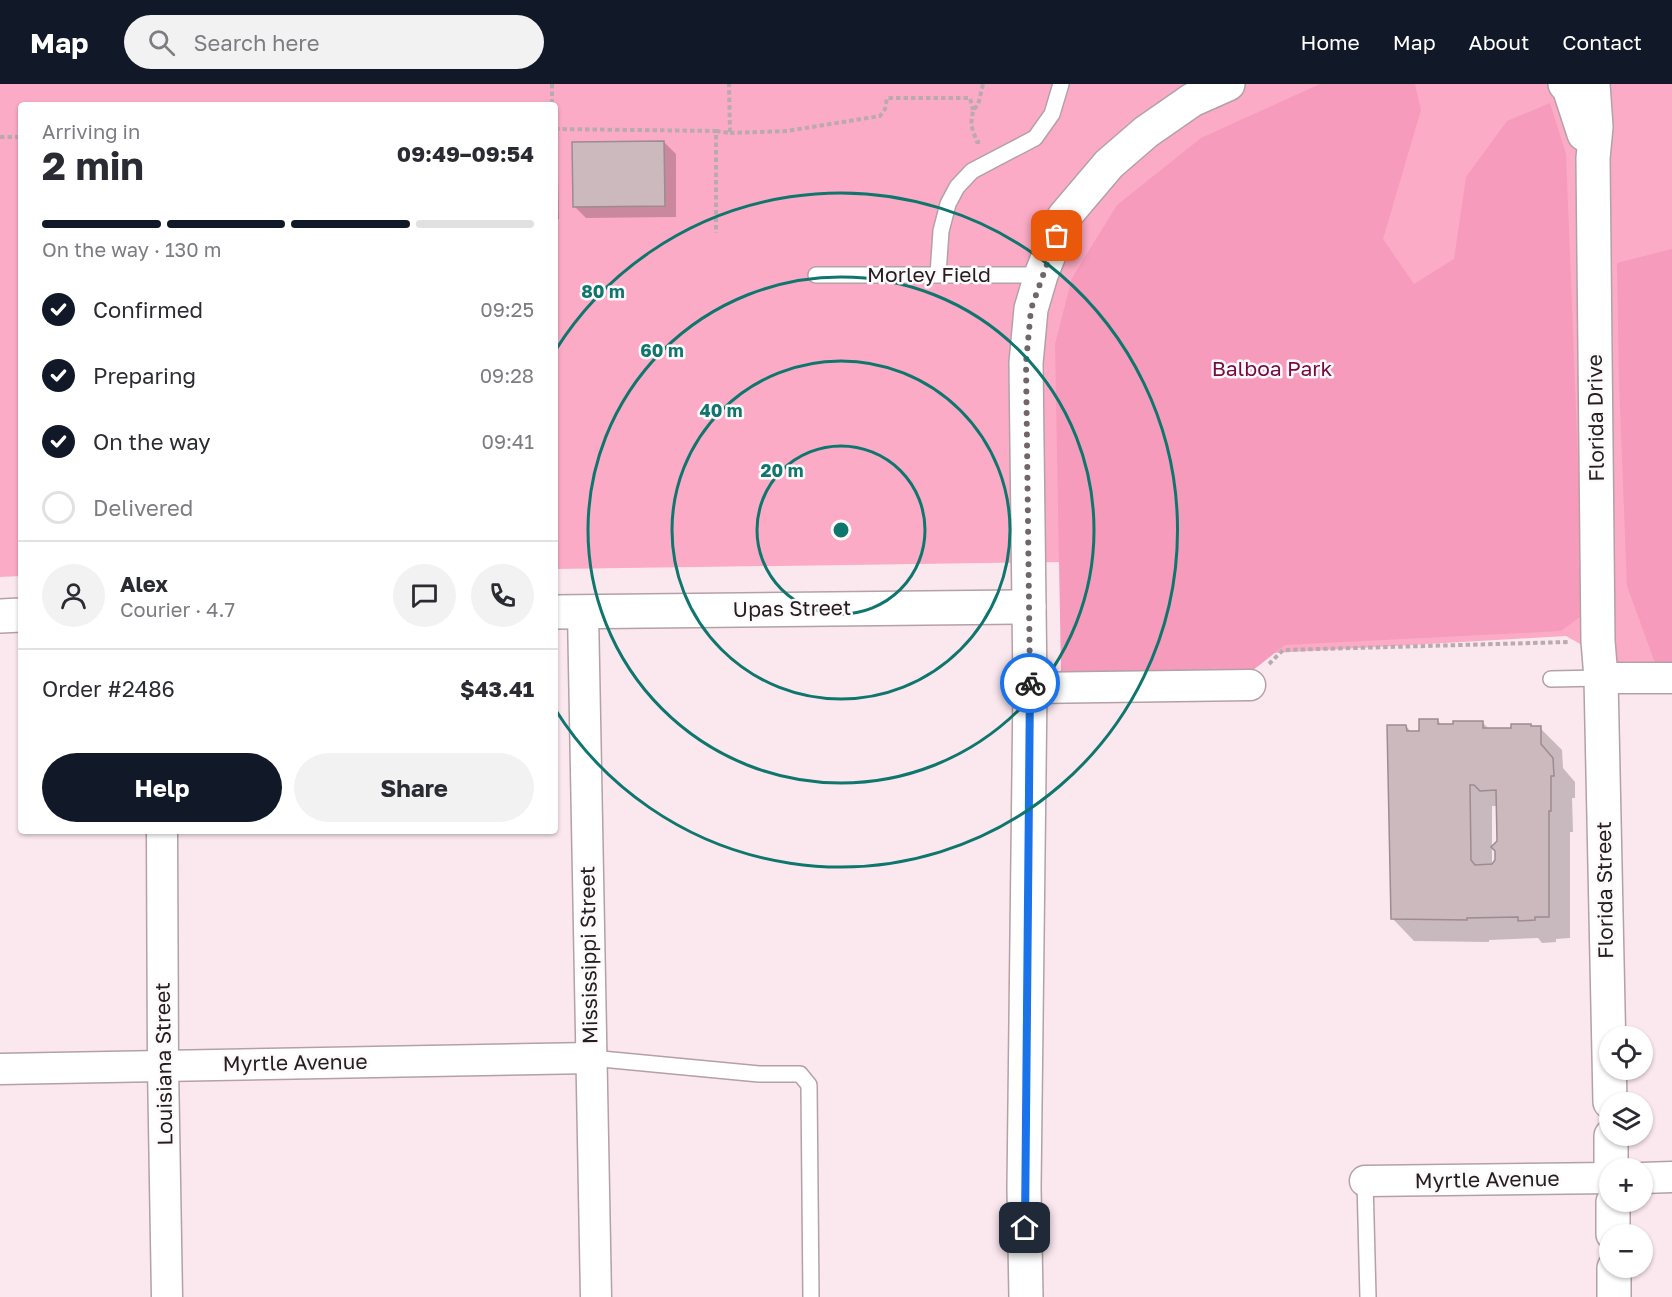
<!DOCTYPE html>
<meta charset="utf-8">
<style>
body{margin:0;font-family:"Golos Text",sans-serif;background:#f2f2f3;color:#2b2b33;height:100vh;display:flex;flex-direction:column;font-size:22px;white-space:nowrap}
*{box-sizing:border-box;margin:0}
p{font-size:20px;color:#7c7c81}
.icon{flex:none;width:33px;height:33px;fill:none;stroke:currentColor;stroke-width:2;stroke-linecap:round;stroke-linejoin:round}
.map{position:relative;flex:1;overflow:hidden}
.details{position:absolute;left:18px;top:18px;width:540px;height:732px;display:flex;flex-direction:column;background:#fff;border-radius:6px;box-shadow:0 2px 4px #0004}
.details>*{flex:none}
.controls{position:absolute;left:1599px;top:942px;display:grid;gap:12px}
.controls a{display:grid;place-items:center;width:54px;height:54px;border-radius:50%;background:#fff;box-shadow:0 2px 4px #0004;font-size:30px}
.pin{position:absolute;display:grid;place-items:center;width:51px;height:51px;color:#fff;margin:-26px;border-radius:12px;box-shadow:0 3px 9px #0006}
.courier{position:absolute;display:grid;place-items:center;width:60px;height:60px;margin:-30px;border:4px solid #1a73e8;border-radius:50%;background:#fff;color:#222;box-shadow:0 2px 8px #0007}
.head em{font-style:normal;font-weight:700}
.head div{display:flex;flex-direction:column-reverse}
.head{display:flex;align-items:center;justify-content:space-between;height:102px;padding:0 24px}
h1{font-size:39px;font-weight:700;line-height:45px}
.bar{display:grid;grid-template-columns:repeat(4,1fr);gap:9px 6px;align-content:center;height:72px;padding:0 24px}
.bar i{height:8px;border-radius:4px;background:#e1e1e2}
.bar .current{background:#111827}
.bar p{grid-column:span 4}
.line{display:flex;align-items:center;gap:15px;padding:0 24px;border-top:2px solid #e1e1e2}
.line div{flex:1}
.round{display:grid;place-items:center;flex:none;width:63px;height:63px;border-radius:32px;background:#f2f2f3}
ol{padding:0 24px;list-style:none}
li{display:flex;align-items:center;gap:18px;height:66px}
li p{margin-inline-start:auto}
li .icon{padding:6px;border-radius:50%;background:#111827;color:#fff;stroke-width:4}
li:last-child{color:#7c7c81}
li i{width:33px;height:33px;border:3px solid #e1e1e2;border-radius:50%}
.cta{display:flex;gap:12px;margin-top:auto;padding:12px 24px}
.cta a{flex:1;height:69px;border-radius:36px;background:#111827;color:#fff;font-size:24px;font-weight:700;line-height:69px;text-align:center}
.cta a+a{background:#f2f2f3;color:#2b2b33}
header{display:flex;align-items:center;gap:36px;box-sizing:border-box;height:84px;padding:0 30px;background:#111827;color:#fff}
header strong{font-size:28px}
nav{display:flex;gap:33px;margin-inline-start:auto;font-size:21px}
.search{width:420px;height:54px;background:#f2f2f3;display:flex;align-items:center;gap:15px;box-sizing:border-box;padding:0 21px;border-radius:33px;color:#7c7c81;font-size:22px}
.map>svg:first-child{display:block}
</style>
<header>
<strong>Map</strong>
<div class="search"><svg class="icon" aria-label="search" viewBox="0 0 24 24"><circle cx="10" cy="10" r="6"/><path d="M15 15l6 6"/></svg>Search here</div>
<nav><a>Home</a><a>Map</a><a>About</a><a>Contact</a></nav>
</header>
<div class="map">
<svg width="1672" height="1213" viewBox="0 0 1672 1213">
<rect width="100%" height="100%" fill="#fbe8ee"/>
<polygon fill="#fcabc6" points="0,0 1672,0 1672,584 1625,585 1566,552 1256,570 1062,478 555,485 555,21 21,21 21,492 0,493"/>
<g fill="#f69bbb">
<polygon points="1320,0 1415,0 1421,26 1383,155 1414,200 1454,175 1466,93 1507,37 1550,19 1566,70 1584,530 1561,547 1285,561 1248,590 1061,587 1055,260 1072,194 1117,121 1201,54"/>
<polygon points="1672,165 1672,579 1655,579 1627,502 1619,298 1617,179"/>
</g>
<g fill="#0003" fill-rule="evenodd">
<polygon points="664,58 676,70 676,133 586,134 574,122"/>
<polygon points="555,87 558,90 559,135 555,135"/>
<path d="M1437 636 1443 642 1483 639 1489 645H1512L1531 641 1533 644H1540L1562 666 1563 684 1575 698V714H1572L1573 748H1570V854L1556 855V858L1542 859 1538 854 1489 856V858L1414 857 1392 834 1406 642 1412 649 1421 648ZM1492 722H1498V758L1497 776 1492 782Z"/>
</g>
<g fill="#cbb9be" stroke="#9c8b90" stroke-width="1.5" fill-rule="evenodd">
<polygon points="664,57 665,122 573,123 572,58"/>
<path d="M1419 635H1438V640H1453V637H1483V644H1511V640H1531V642H1541V660L1553 674 1554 692H1551V727H1549V833H1535V836L1518 837V833L1467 834V836L1391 835 1387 641H1406L1407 647H1419ZM1470 701H1474L1480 707 1496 706 1497 757 1491 763 1495 767V776L1492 780 1475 781 1471 776Z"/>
</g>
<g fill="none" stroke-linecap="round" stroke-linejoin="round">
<defs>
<g id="service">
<polyline points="938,190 941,147 948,120 957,103 972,87 1035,54 1052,30 1061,0"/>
<polyline points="816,191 1041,191"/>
<polyline points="1551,595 1601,594"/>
<polyline points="591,974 759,990 800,990 809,1001 811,1213"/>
<polyline points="1365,1097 1368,1213"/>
</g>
<g id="minor">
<polyline points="583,528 596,1213"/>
<polyline points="1601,594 1672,594"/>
<polyline points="1030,604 1250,601"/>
<polyline points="162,747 163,982 167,1213"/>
<polyline points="0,985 591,974"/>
<polyline points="1642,1094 1672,1093"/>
<polyline points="1365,1097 1610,1094"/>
</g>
<g id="tertiary">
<polyline points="1565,0 1569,4 1584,50"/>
<polyline points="1593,0 1596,43 1593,74 1598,557 1601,594 1610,1018"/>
<polyline points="555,528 1029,523"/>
<polyline points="0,532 21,531"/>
<polyline points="1611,1052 1611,1084"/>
<polyline points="1613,1118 1613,1150"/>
<polyline points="1614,1184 1614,1213"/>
<polyline points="1026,1213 1024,1104 1030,604 1026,279 1031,225 1041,191 1064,133 1109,80 1146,48 1192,16 1228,0"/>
</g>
</defs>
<use href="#service" stroke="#b3a1a6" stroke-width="18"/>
<use href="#minor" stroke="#b3a1a6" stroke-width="33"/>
<use href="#tertiary" stroke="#b3a1a6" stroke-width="36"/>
<g stroke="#b9aaaf" stroke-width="4" stroke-dasharray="4.5 3" stroke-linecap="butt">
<polyline points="552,0 552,21"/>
<polyline points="555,45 716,47 716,149"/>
<polyline points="716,47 730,49 729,0"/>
<polyline points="730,49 787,47 880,32 885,25 887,14 970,14 973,26"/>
<polyline points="0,53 21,53"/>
<polyline points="980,58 977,58 971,41 973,26 978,21 983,0"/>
<polyline points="1269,580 1283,566 1568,558"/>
</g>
<use href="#service" stroke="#fff" stroke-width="15"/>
<use href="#minor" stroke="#fff" stroke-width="30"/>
<use href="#tertiary" stroke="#fff" stroke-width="33"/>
</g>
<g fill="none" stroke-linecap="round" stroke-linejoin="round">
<polyline stroke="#706568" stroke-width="6" stroke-dasharray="0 10.8" points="1030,599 1026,279 1031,225 1057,152"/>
<polyline stroke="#1a73e8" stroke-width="8" points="1025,1144 1030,599"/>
</g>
<g fill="none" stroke="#0f766e" stroke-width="3">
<circle cx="841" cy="446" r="84"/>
<circle cx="841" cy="446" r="169"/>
<circle cx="841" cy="446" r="253"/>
<path d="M555 267A337 337 0 1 1 555 625"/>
</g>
<g text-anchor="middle" stroke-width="5" stroke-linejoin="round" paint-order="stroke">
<g font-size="21" fill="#251e20" stroke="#fefafb">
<text x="929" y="198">Morley Field</text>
<text transform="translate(1596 334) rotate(-91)" y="7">Florida Drive</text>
<text transform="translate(792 525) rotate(-1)" y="7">Upas Street</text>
<text transform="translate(1605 806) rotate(-91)" y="7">Florida Street</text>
<text transform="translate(589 871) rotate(-91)" y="7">Mississippi Street</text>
<text transform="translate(295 979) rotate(-1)" y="7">Myrtle Avenue</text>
<text transform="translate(164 980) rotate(-91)" y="7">Louisiana Street</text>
<text transform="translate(1487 1096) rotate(-1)" y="7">Myrtle Avenue</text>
</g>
<g font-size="21" fill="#760a41" stroke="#fefafb">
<text x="1272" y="292">Balboa Park</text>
</g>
</g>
<circle cx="841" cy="446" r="9" fill="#0f766e" stroke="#fefafb" stroke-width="3"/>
<g font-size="18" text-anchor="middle" font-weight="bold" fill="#0f766e" stroke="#fefafb" stroke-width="5" stroke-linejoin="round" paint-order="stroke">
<text x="603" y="214">80 m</text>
<text x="662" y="273">60 m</text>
<text x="721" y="333">40 m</text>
<text x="782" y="393">20 m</text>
</g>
</svg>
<div class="controls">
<a><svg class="icon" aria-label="locate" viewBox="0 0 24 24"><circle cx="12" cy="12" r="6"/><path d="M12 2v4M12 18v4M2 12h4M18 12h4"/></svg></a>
<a><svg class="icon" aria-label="layers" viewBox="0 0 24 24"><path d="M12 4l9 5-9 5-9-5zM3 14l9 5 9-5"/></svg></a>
<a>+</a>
<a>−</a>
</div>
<div class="pin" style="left:1057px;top:152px;background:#ea580c"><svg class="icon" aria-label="bag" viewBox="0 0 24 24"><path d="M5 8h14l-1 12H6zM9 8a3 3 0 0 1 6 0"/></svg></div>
<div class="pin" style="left:1025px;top:1144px;background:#1f2937"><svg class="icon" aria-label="home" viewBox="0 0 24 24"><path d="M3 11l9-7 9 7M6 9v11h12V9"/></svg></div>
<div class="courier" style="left:1030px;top:599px"><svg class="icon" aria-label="bike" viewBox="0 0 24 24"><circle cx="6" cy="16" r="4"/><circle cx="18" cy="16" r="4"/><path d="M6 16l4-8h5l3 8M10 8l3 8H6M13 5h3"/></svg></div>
<section class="details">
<div class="head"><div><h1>2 min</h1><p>Arriving in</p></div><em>09:49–09:54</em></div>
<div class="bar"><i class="current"></i><i class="current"></i><i class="current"></i><i></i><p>On the way · 130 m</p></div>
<ol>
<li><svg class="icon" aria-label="check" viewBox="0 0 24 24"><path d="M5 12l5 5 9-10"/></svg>Confirmed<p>09:25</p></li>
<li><svg class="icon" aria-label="check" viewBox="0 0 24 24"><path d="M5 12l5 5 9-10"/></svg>Preparing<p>09:28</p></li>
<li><svg class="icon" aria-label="check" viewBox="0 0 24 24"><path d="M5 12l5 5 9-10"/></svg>On the way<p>09:41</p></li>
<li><i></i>Delivered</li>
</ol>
<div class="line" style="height:108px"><a class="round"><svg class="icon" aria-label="person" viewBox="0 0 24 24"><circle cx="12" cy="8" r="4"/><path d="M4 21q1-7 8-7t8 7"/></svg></a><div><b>Alex</b><p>Courier · 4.7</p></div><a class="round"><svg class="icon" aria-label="chat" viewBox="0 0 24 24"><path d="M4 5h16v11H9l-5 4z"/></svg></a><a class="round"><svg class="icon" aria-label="phone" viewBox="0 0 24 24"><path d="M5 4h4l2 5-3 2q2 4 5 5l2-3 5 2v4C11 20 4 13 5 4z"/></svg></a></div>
<div class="line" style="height:78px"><div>Order #2486</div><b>$43.41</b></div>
<div class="cta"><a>Help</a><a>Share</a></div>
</section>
</div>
